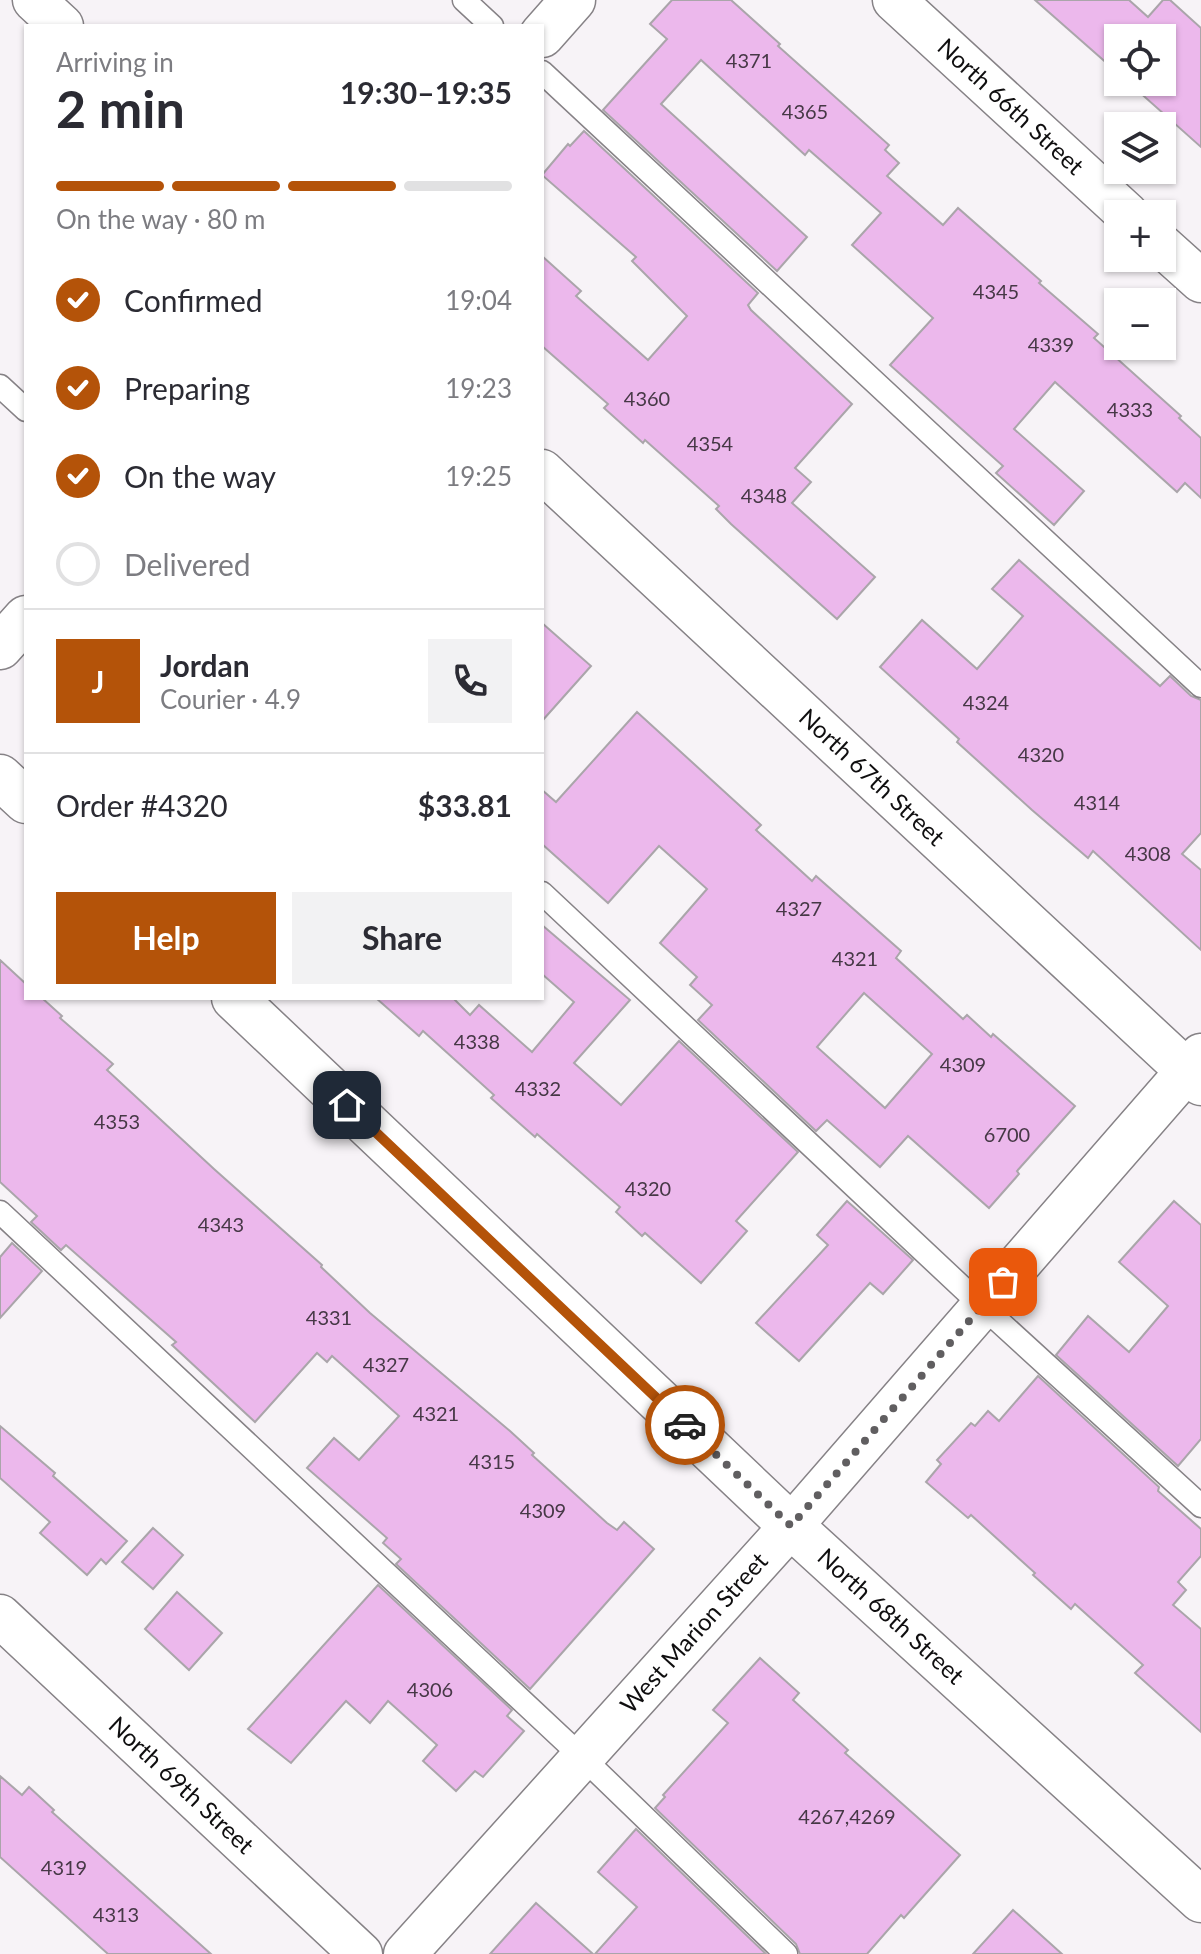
<!DOCTYPE html>
<meta charset="utf-8">
<style>
body{margin:0;font-family:Lato,sans-serif;background:#f2f2f3;color:#2b2b33;height:100vh;display:flex;flex-direction:column;font-size:30px;white-space:nowrap}
*{box-sizing:border-box;margin:0}
p{font-size:26px;color:#7c7c81}
.icon{flex:none;width:44px;height:44px;fill:none;stroke:currentColor;stroke-width:2;stroke-linecap:round;stroke-linejoin:round}
.map{position:relative;flex:1;overflow:hidden}
.side{position:absolute;left:24px;top:24px;width:520px;height:976px;display:flex;flex-direction:column;background:#fff;border-radius:0px;box-shadow:0 2px 6px #0004}
.side>*{flex:none}
.fabs{position:absolute;left:1104px;top:24px;display:grid;gap:16px}
.fabs a{display:grid;place-items:center;width:72px;height:72px;border-radius:0px;background:#fff;box-shadow:0 2px 6px #0004;font-size:40px}
.pin{position:absolute;display:grid;place-items:center;width:68px;height:68px;color:#fff;margin:-34px;border-radius:16px;box-shadow:0 4px 12px #0006}
.courier{position:absolute;display:grid;place-items:center;width:80px;height:80px;margin:-40px;border:6px solid #b45309;border-radius:50%;background:#fff;color:#222;box-shadow:0 2px 10px #0007}
.overview em{font-style:normal;font-weight:700}
.overview div{display:flex;flex-direction:column-reverse}
.overview{display:flex;align-items:center;justify-content:space-between;height:136px;padding:0 32px}
h1{font-size:52px;font-weight:700;line-height:60px}
.bar{display:grid;grid-template-columns:repeat(4,1fr);gap:12px 8px;align-content:center;height:96px;padding:0 32px}
.bar i{height:10px;border-radius:6px;background:#e1e1e2}
.bar .current{background:#b45309}
.bar p{grid-column:span 4}
.line{display:flex;align-items:center;gap:20px;padding:0 32px;border-top:2px solid #e1e1e2}
.line div{flex:1}
.round{display:grid;place-items:center;flex:none;width:84px;height:84px;border-radius:0px;background:#f2f2f3}
ol{padding:0 32px;list-style:none}
li{display:flex;align-items:center;gap:24px;height:88px}
li p{margin-inline-start:auto}
li .icon{padding:8px;border-radius:50%;background:#b45309;color:#fff;stroke-width:4}
li:last-child{color:#7c7c81}
li i{width:44px;height:44px;border:4px solid #e1e1e2;border-radius:50%}
.cta{display:flex;gap:16px;margin-top:auto;padding:16px 32px}
.cta a{flex:1;height:92px;border-radius:0px;background:#b45309;color:#fff;font-size:32px;font-weight:700;line-height:92px;text-align:center}
.cta a+a{background:#f2f2f3;color:#2b2b33}
.map>svg:first-child{display:block}
</style>
<div class="map">
<svg width="1201" height="1954" viewBox="0 0 1201 1954">
<rect width="100%" height="100%" fill="#f7f3f7"/>
<g fill="#ecb8ec" stroke="#aaa5aa" stroke-width="2" fill-rule="evenodd">
<polygon points="672,0 731,0 780,44 778,46 889,145 885,150 899,163 887,176 943,225 958,208 1041,281 1039,283 1098,334 1094,338 1181,416 1179,418 1201,438 1201,498 1185,483 1177,492 1055,382 1014,429 1084,491 1054,525 996,473 1003,466 890,365 933,318 852,245 881,213 809,150 805,155 701,60 661,104 807,237 777,271 603,110 667,39 650,24"/>
<polygon points="1035,0 1129,0 1148,17 1163,0 1170,0 1201,28 1201,147 1128,82 1162,82 1162,38 1118,38 1118,73"/>
<polygon points="584,131 758,293 748,305 751,310 852,404 795,468 811,482 792,503 875,577 837,619 731,524 716,509 719,506 645,440 643,443 604,408 608,404 542,346 542,256 581,291 576,296 648,360 687,316 632,261 636,257 542,175 568,144 570,146"/>
<polygon points="1019,560 1160,686 1170,676 1191,696 1201,700 1201,833 1182,854 1201,870 1201,950 1093,851 1088,858 1032,810 957,742 959,739 880,667 922,620 977,669 1023,616 992,589"/>
<polygon points="542,623 591,666 542,721"/>
<path d="M637 712 761 825 756 830 812 881 816 876 901 951 896 958 963 1019 967 1015 991 1037 993 1034 1075 1106 1017 1171 1019 1174 989 1208 908 1136 880 1167 827 1120 816 1131 698 1020 712 1005 690 985 697 977 660 943 707 889 659 846 608 903 542 844V790L556 802ZM864 993 932 1054 885 1108 817 1047Z"/>
<polygon points="542,925 630,1000 574,1063 621,1105 679,1041 798,1152 736,1221 747,1231 701,1283 645,1233 642,1236 616,1212 620,1207 537,1134 535,1137 491,1098 494,1095 423,1031 419,1036 376,998 453,998 470,1015 479,1005 532,1052 574,1002 542,974"/>
<polygon points="0,960 26,984 26,998 42,998 62,1016 60,1018 113,1064 107,1070 214,1169 322,1265 321,1267 370,1313 510,1431 534,1453 532,1455 607,1523 617,1530 624,1522 654,1549 530,1689 396,1564 401,1559 383,1543 387,1538 307,1468 334,1438 359,1460 399,1416 332,1356 327,1362 317,1353 255,1422 172,1345 176,1342 66,1245 61,1250 31,1222 37,1216 0,1182"/>
<polygon points="847,1201 913,1260 883,1294 870,1283 799,1361 756,1323 828,1245 817,1235"/>
<polygon points="1174,1201 1201,1225 1201,1439 1178,1466 1056,1355 1088,1316 1129,1352 1168,1306 1119,1262"/>
<polygon points="12,1243 42,1271 0,1318 0,1257"/>
<polygon points="1038,1376 1159,1487 1158,1491 1201,1529 1201,1556 1178,1582 1186,1590 1173,1605 1201,1629 1201,1732 1135,1673 1143,1665 1075,1604 1071,1609 1033,1575 1035,1573 971,1515 968,1518 926,1482 941,1464 937,1460 971,1423 975,1426 988,1411 999,1421"/>
<polygon points="0,1426 55,1473 53,1476 127,1541 106,1564 101,1559 87,1575 40,1533 50,1522 0,1478"/>
<polygon points="153,1528 183,1555 153,1589 122,1562"/>
<polygon points="378,1585 512,1710 507,1716 524,1731 483,1777 475,1771 456,1791 423,1761 437,1745 388,1701 370,1723 346,1701 291,1763 248,1729"/>
<polygon points="177,1592 222,1633 189,1670 145,1629"/>
<polygon points="760,1658 799,1693 793,1700 848,1750 845,1753 960,1855 904,1918 901,1915 867,1954 800,1954 796,1944 655,1808 665,1797 663,1795 728,1723 713,1710"/>
<polygon points="0,1776 22,1795 29,1787 54,1810 52,1812 211,1954 108,1954 0,1857"/>
<polygon points="636,1829 766,1954 595,1954 637,1907 598,1872"/>
<polygon points="536,1903 593,1954 490,1954"/>
<polygon points="1013,1910 1062,1954 973,1954"/>
</g>
<g fill="none" stroke-linecap="round" stroke-linejoin="round">
<defs>
<g id="service">
<polyline points="464,0 492,26"/>
<polyline points="542,72 1201,686"/>
<polyline points="0,386 26,410"/>
<polyline points="542,893 982,1306 1201,1506"/>
<polyline points="0,1212 582,1757 786,1954"/>
</g>
<g id="minor">
<polyline points="34,0 62,26"/>
<path id="s1" d="M894 0 1127 214"/>
<polyline points="1162,246 1201,281"/>
<path id="s2" d="M542 471 1201 1084"/>
<path id="s3" d="M0 1616 361 1954"/>
<path id="s4" d="M405 1954 791 1526 1201 1055"/>
</g>
<g id="tertiary">
<polyline points="542,35 573,0"/>
<polyline points="0,647 26,618"/>
<polyline points="0,777 26,801"/>
<path id="s5" d="M234 998 791 1526 1201 1900"/>
</g>
</defs>
<use href="#service" stroke="#868286" stroke-width="25"/>
<use href="#minor" stroke="#868286" stroke-width="45"/>
<use href="#tertiary" stroke="#868286" stroke-width="47"/>
<use href="#service" stroke="#fff" stroke-width="22"/>
<use href="#minor" stroke="#fff" stroke-width="42"/>
<use href="#tertiary" stroke="#fff" stroke-width="44"/>
</g>
<g fill="none" stroke-linecap="round" stroke-linejoin="round">
<polyline stroke="#605e60" stroke-width="8" stroke-dasharray="0 14.4" points="685,1425 791,1526 1003,1282"/>
<polyline stroke="#b45309" stroke-width="10" points="347,1105 685,1425"/>
</g>
<g text-anchor="middle" stroke-width="6" stroke-linejoin="round" paint-order="stroke">
<g font-size="20" fill="#463846">
<text x="749" y="68">4371</text>
<text x="805" y="119">4365</text>
<text x="996" y="299">4345</text>
<text x="1051" y="352">4339</text>
<text x="647" y="406">4360</text>
<text x="1130" y="417">4333</text>
<text x="710" y="451">4354</text>
<text x="764" y="503">4348</text>
<text x="986" y="710">4324</text>
<text x="1041" y="762">4320</text>
<text x="1097" y="810">4314</text>
<text x="1148" y="861">4308</text>
<text x="799" y="916">4327</text>
<text x="855" y="966">4321</text>
<text x="477" y="1049">4338</text>
<text x="963" y="1072">4309</text>
<text x="538" y="1096">4332</text>
<text x="117" y="1129">4353</text>
<text x="1007" y="1142">6700</text>
<text x="648" y="1196">4320</text>
<text x="221" y="1232">4343</text>
<text x="329" y="1325">4331</text>
<text x="386" y="1372">4327</text>
<text x="436" y="1421">4321</text>
<text x="492" y="1469">4315</text>
<text x="543" y="1518">4309</text>
<text x="430" y="1697">4306</text>
<text x="847" y="1824">4267,4269</text>
<text x="64" y="1875">4319</text>
<text x="116" y="1922">4313</text>
</g>
<g font-size="24" fill="#0f0e0f" stroke="#fff">
<text dy="8" stroke="none"><textPath href="#s1" startOffset="158">North 66th Street</textPath></text>
<text dy="8" stroke="none"><textPath href="#s2" startOffset="450">North 67th Street</textPath></text>
<text dy="8" stroke="none"><textPath href="#s5" startOffset="902">North 68th Street</textPath></text>
<text dy="8" stroke="none"><textPath href="#s4" startOffset="432">West Marion Street</textPath></text>
<text dy="8" stroke="none"><textPath href="#s3" startOffset="248">North 69th Street</textPath></text>
</g>
</g>
</svg>
<div class="fabs">
<a><svg class="icon" aria-label="locate" viewBox="0 0 24 24"><circle cx="12" cy="12" r="6"/><path d="M12 2v4M12 18v4M2 12h4M18 12h4"/></svg></a>
<a><svg class="icon" aria-label="layers" viewBox="0 0 24 24"><path d="M12 4l9 5-9 5-9-5zM3 14l9 5 9-5"/></svg></a>
<a>+</a>
<a>−</a>
</div>
<div class="pin" style="left:1003px;top:1282px;background:#ea580c"><svg class="icon" aria-label="bag" viewBox="0 0 24 24"><path d="M5 8h14l-1 12H6zM9 8a3 3 0 0 1 6 0"/></svg></div>
<div class="pin" style="left:347px;top:1105px;background:#1f2937"><svg class="icon" aria-label="home" viewBox="0 0 24 24"><path d="M3 11l9-7 9 7M6 9v11h12V9"/></svg></div>
<div class="courier" style="left:685px;top:1425px"><svg class="icon" aria-label="car" viewBox="0 0 24 24"><path d="M5 17H2v-5l4-1 3-4h7l3 4 3 1v5h-3M9 17h6M6 11h13"/><circle cx="7" cy="17" r="2"/><circle cx="17" cy="17" r="2"/></svg></div>
<section class="side">
<div class="overview"><div><h1>2 min</h1><p>Arriving in</p></div><em>19:30–19:35</em></div>
<div class="bar"><i class="current"></i><i class="current"></i><i class="current"></i><i></i><p>On the way · 80 m</p></div>
<ol>
<li><svg class="icon" aria-label="check" viewBox="0 0 24 24"><path d="M5 12l5 5 9-10"/></svg>Confirmed<p>19:04</p></li>
<li><svg class="icon" aria-label="check" viewBox="0 0 24 24"><path d="M5 12l5 5 9-10"/></svg>Preparing<p>19:23</p></li>
<li><svg class="icon" aria-label="check" viewBox="0 0 24 24"><path d="M5 12l5 5 9-10"/></svg>On the way<p>19:25</p></li>
<li><i></i>Delivered</li>
</ol>
<div class="line" style="height:144px"><b class="round" style="background:#b45309;color:#fff">J</b><div><b>Jordan</b><p>Courier · 4.9</p></div><a class="round"><svg class="icon" aria-label="phone" viewBox="0 0 24 24"><path d="M5 4h4l2 5-3 2q2 4 5 5l2-3 5 2v4C11 20 4 13 5 4z"/></svg></a></div>
<div class="line" style="height:104px"><div>Order #4320</div><b>$33.81</b></div>
<div class="cta"><a>Help</a><a>Share</a></div>
</section>
</div>
